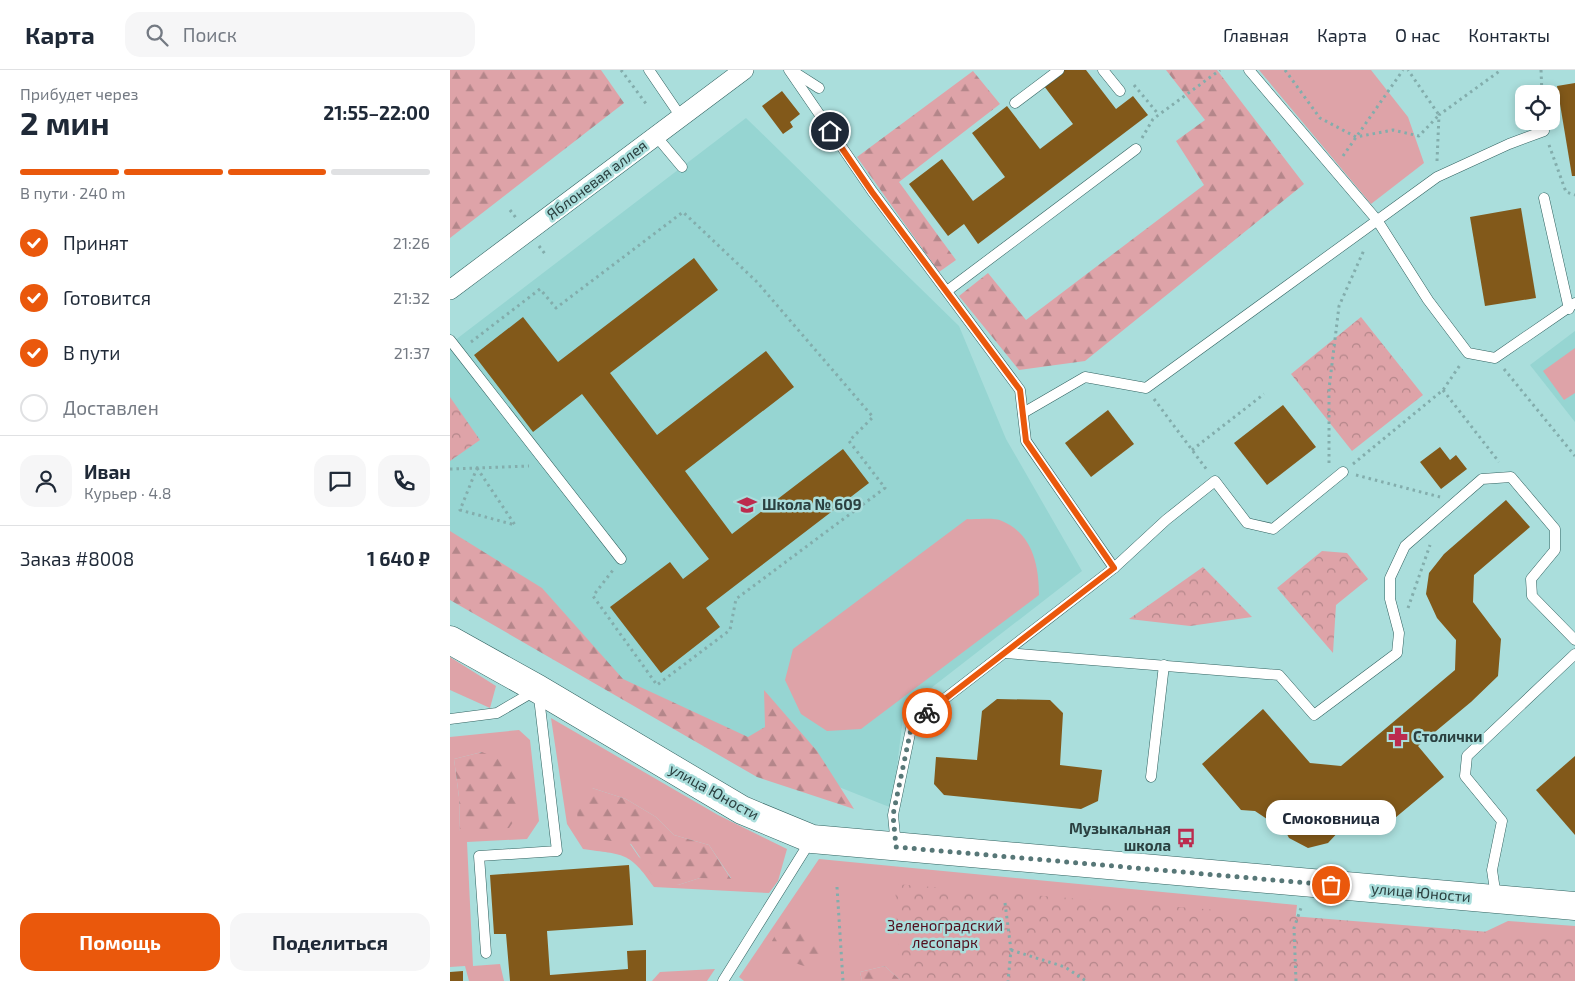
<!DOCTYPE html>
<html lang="ru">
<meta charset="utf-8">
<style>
body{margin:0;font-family:"Exo 2",sans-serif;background:#f6f6f7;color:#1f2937;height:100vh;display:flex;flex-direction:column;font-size:19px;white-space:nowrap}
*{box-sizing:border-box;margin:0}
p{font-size:16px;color:#747a83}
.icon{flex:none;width:28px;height:28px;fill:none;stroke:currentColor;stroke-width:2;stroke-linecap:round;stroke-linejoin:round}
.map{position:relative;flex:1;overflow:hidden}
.panel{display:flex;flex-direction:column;background:#fff;width:450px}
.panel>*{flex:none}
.fabs{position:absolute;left:1065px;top:15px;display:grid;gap:10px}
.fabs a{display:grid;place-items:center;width:45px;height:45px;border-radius:10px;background:#fff;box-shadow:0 2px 8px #0003;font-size:25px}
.pin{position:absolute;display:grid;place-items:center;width:42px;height:42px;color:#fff;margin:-21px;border:2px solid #fff;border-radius:50%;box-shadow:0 1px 5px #0007}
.courier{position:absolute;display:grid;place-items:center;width:50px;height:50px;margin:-25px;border:4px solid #ea580c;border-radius:50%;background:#fff;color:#222;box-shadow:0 1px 6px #0007}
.bubble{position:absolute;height:35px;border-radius:15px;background:#fff;box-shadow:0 2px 8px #0003;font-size:16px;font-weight:700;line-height:35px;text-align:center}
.overview em{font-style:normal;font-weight:700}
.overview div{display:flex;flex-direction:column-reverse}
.overview{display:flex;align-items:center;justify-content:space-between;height:85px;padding:0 20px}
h1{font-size:32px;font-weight:700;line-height:38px}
.bar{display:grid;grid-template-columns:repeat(4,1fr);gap:8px 5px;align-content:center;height:60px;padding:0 20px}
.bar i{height:6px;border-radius:4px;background:#e0e1e3}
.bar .on{background:#ea580c}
.bar p{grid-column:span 4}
.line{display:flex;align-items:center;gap:12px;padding:0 20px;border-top:1px solid #e0e1e3}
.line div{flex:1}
.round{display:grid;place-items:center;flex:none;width:52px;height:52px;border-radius:15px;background:#f6f6f7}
ol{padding:0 20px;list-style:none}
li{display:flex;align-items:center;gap:15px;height:55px}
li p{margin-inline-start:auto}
li .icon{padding:5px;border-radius:50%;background:#ea580c;color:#fff;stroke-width:4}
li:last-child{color:#747a83}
li i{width:28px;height:28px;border:2px solid #e0e1e3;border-radius:50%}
.action{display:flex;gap:10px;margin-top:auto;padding:10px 20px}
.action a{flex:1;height:58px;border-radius:15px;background:#ea580c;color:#fff;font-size:20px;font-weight:700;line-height:58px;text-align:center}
.action a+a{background:#f6f6f7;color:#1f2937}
header{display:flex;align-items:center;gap:30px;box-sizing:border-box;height:70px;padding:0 25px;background:#fff;border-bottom:1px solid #e0e1e3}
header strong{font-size:24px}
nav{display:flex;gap:28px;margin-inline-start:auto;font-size:18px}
.search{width:350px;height:45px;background:#f6f6f7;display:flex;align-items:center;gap:12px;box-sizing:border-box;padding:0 18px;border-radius:15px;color:#747a83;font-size:19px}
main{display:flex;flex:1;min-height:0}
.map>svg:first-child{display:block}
</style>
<header>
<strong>Карта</strong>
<div class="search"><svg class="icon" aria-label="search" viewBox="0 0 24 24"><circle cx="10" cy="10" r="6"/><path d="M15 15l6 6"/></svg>Поиск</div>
<nav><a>Главная</a><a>Карта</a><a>О нас</a><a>Контакты</a></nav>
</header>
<main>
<section class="panel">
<div class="overview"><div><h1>2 мин</h1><p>Прибудет через</p></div><em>21:55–22:00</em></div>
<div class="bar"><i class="on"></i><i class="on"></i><i class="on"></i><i></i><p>В пути · 240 m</p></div>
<ol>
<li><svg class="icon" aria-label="check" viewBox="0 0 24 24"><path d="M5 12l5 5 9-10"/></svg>Принят<p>21:26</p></li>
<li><svg class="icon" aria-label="check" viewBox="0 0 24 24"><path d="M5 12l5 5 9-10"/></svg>Готовится<p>21:32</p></li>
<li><svg class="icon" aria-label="check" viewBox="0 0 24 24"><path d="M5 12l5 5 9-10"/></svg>В пути<p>21:37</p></li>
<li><i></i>Доставлен</li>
</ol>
<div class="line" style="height:90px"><a class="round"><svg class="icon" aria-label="person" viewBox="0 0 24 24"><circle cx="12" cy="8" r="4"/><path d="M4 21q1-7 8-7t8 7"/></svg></a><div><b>Иван</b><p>Курьер · 4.8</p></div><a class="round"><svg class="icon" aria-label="chat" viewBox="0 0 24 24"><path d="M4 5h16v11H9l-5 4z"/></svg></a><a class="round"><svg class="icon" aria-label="phone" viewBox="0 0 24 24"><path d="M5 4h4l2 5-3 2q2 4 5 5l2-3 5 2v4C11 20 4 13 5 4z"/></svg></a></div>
<div class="line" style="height:65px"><div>Заказ #8008</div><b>1 640 ₽</b></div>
<div class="action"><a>Помощь</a><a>Поделиться</a></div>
</section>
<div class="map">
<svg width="1125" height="911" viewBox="0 0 1125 911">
<defs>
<pattern id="forest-firs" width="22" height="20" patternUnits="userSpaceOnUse" patternTransform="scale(1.25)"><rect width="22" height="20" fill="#dea3a8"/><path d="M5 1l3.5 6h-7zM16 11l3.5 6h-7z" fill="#b4868a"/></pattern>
<pattern id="park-crowns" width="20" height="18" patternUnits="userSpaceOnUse" patternTransform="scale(1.25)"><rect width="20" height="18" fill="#dea3a8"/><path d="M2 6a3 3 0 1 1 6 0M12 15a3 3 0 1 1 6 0" fill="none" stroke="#b4868a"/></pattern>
</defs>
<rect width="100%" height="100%" fill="#aadedc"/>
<g fill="#96d5d2">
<polygon points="296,48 509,256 556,369 632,501 454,639 442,738 262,667 0,518 0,274"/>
<polygon points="1125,261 1125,352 1080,295"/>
</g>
<g fill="#dea3a8" fill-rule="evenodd">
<polygon points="809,0 921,0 958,47 974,93 921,134"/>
<polygon points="1125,278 1125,323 1114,330 1093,301"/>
<path d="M517 449C526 450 543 447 552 451 583 464 589 496 589 525L411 659 377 661 351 644 335 610 343 579Z"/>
<polygon points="0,587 46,616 40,638 0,620"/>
<path d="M101 648 268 745 337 779 328 811 319 823 204 817C179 781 174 785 133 779L117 754ZM142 718 176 729 206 747 224 765 259 775 281 808H250L228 815 189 787Z"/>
<path d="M69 660 80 670 89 751 77 769 17 772 23 896 50 894 54 911H19L15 896 0 897V667ZM32 682 10 762 9 727 4 689Z"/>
<polygon points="369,789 847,835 844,862 1005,876 1058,851 1125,856 1125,911 451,911 435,896 410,902 412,911 294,911 289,907"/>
<polygon points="265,899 257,911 202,911 210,902"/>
</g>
<g fill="url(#forest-firs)">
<polygon points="0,0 151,0 174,33 0,168"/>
<polygon points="716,0 767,0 854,114 635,291 569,300 509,226 538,203 576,250 754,115 726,71 755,50"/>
<polygon points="523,1 550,34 449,112 506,190 489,202 407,87"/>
<polygon points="0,461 92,518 173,609 298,667 315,657 314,620 367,681 404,739 307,707 0,530"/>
<polygon points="32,682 69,698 68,745 59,758 10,762 9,727 4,689"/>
<polygon points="142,718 176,729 206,747 224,765 259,775 281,809 250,808 228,815 206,811 181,774 148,769 128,759 127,739"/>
<polygon points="336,846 380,883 366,900 333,889 322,871"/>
<polygon points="435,896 451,911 412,911 410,902"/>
</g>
<g fill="url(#park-crowns)">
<polygon points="911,247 973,325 902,381 841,304"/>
<polygon points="0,327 30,370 0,391"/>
<polygon points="872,481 897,483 918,509 886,535 883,583 827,518"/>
<polygon points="753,497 802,547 740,556 679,549"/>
<polygon points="445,814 1125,869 1125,911 450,911"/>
</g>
<g fill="#82591a">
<polygon points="614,0 636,0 666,39 683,26 698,45 528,174 514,154 498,166 459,114 492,89 523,131 555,107 522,63 557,36 590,79 623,54 594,16"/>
<polygon points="1125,13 1125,106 1122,106 1107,16"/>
<polygon points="332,21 350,44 340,52 343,57 333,64 312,36"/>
<polygon points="1071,138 1086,228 1035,236 1020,147"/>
<polygon points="244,188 268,220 160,303 207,365 316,281 344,317 235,401 282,464 393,379 419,413 256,538 270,557 211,603 160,537 220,492 233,509 259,489 132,324 83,362 24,285 73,247 108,292"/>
<polygon points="833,335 866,377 817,415 784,373"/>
<polygon points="658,340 684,374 641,407 615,373"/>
<polygon points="990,377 1000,390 1006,385 1017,399 991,419 970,392"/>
<polygon points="1056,430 1080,457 1024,505 1023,532 1051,569 1048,606 1021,632 968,676 994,707 939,753 920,751 908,760 892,758 878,773 858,778 839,768 830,751 817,749 805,741 791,740 752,694 813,639 860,693 891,696 1005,600 1006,570 987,548 976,524 979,503 994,484"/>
<polygon points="547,629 600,630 613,643 610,695 652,700 648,731 631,739 494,725 484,714 486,687 527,690 532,641"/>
<polygon points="1125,686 1125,765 1086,720"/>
<polygon points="179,795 183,855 97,861 100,905 178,899 177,881 196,880 196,911 60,911 56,864 44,864 40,805"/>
<polygon points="13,901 13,911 0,911 0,902"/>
</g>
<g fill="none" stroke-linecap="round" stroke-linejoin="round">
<defs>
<g id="lane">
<polyline points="199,0 231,47"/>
<polyline points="339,0 422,121 570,320 576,371 664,498 462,654 443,745 446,776"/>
<polyline points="341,0 369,18"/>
<polyline points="653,0 670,21"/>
<polyline points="799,0 927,150 978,230 1018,283 1045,288 1125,233"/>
<polyline points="565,33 609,0"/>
<polyline points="206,66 232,97"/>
<polyline points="1094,128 1119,239"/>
<polyline points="497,221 686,79"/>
<polyline points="0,270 171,489"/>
<polyline points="573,343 635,307 696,318 987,107 1059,74 1094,61"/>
<polyline points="664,498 716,450 765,411 797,453 823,459 893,402"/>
<polyline points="555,583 829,605 864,645 947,583 949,563 940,529 940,508 955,476 1032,409 1061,407 1105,459 1105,480 1081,509 1082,526 1125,570"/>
<polyline points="0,649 47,643 88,619 107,781 29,786 36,883"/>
<polyline points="701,707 714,595"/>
<polyline points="1046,827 1042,800 1052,751 1015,706 1017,686 1125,584"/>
<polyline points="273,911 361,770"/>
</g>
<polyline id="street" points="0,220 294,0"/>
<polyline id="secondary" points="0,570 88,619 292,740 362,769 1125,836"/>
</defs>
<use href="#lane" stroke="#316260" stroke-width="11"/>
<use href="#street" stroke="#316260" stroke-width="20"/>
<use href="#secondary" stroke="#316260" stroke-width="29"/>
<g stroke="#83adac" stroke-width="3" stroke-dasharray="2.5 4" stroke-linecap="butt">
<polyline points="171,0 197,35"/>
<polyline points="835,0 870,48 906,67 943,60 969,66 989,45 958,0"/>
<polyline points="1091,0 1092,24"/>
<polyline points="684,15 709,45"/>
<polyline points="692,68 703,49 770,0"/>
<polyline points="1099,75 1116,122 1125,125"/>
<polyline points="893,86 953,0"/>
<polyline points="987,91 989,45 1051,0"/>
<polyline points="60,140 66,148"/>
<polyline points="89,176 95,184"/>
<polyline points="21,272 90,219 106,238 233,142 307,212 423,347 399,371 435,418 286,529 280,560 207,615 143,526 163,500"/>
<polyline points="1054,299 1125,386"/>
<polyline points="993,320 1049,392"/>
<polyline points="704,329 757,400"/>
<polyline points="742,380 814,324"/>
<polyline points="879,393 879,319 889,236 914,180"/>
<polyline points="903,394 993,320 1010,295"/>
<polygon points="27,398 65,455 10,440"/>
<polyline points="0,399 79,396"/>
<polyline points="906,405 990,427"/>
<polyline points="958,538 980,475"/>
<polyline points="387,817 393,911"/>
<polyline points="555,833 561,880 558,911"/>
<polyline points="561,880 615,897 636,911"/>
<polyline points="846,911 844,858 852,835"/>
</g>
<use href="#lane" stroke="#fff" stroke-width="10"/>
<use href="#street" stroke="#fff" stroke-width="19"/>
<use href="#secondary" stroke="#fff" stroke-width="28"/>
</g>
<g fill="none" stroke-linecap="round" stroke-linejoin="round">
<polyline stroke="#577777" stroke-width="5" stroke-dasharray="0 9" points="477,643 462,654 443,745 446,777 881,815"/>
<polyline stroke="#ea580c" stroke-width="6" points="380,61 422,122 570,320 576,371 664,498 477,643"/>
</g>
<defs>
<symbol id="school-bare" viewBox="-9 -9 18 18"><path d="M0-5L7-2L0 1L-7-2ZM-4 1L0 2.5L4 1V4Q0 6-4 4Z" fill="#bc2b4e" stroke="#aadedc" stroke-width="2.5" paint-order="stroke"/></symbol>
<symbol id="pharmacy-bare" viewBox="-9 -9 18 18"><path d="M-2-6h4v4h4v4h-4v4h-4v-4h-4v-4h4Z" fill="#bc2b4e" stroke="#aadedc" stroke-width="2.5" paint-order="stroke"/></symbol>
<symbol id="bus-bare" viewBox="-9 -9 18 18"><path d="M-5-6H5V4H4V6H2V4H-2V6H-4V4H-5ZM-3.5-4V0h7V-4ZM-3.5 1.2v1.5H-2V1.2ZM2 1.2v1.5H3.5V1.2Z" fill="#bc2b4e" stroke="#aadedc" stroke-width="2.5" paint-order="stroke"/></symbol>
</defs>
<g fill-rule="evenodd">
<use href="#school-bare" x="283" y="421" width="28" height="28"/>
<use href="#pharmacy-bare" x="934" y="653" width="28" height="28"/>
<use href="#bus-bare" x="722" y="754" width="28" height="28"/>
</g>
<g text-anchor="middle" stroke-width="5" stroke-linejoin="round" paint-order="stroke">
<g font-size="15" fill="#2b4040" stroke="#aadedc">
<text transform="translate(147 110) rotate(-37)" y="5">Яблоневая аллея</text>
<text transform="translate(264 722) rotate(29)" y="5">улица Юности</text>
<text transform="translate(971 823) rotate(5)" y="5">улица Юности</text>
</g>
<g font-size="15" font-weight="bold" fill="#2b4040" stroke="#aadedc" text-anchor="start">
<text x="312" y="440">Школа № 609</text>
<text x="963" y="672">Столички</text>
<text x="721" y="764" text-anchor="end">Музыкальная<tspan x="721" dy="17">школа</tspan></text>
</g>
<g font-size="15" fill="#530f1e" stroke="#aadedc">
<text x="495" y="861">Зеленоградский<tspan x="495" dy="17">лесопарк</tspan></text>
</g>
</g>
</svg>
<div class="fabs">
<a><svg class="icon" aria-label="locate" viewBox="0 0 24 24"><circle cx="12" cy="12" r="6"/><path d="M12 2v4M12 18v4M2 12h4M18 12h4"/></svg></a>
</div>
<div class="pin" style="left:881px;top:815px;background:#ea580c"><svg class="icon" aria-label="bag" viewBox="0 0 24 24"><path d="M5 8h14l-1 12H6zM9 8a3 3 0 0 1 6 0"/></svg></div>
<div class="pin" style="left:380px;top:61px;background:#1f2937"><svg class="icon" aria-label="home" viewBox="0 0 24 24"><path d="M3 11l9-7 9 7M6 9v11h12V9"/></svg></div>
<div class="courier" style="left:477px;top:643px"><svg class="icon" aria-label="bike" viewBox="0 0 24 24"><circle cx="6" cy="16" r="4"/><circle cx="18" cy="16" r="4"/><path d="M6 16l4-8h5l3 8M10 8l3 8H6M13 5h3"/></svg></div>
<div class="bubble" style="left:816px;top:730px;width:130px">Смоковница</div>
</div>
</main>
